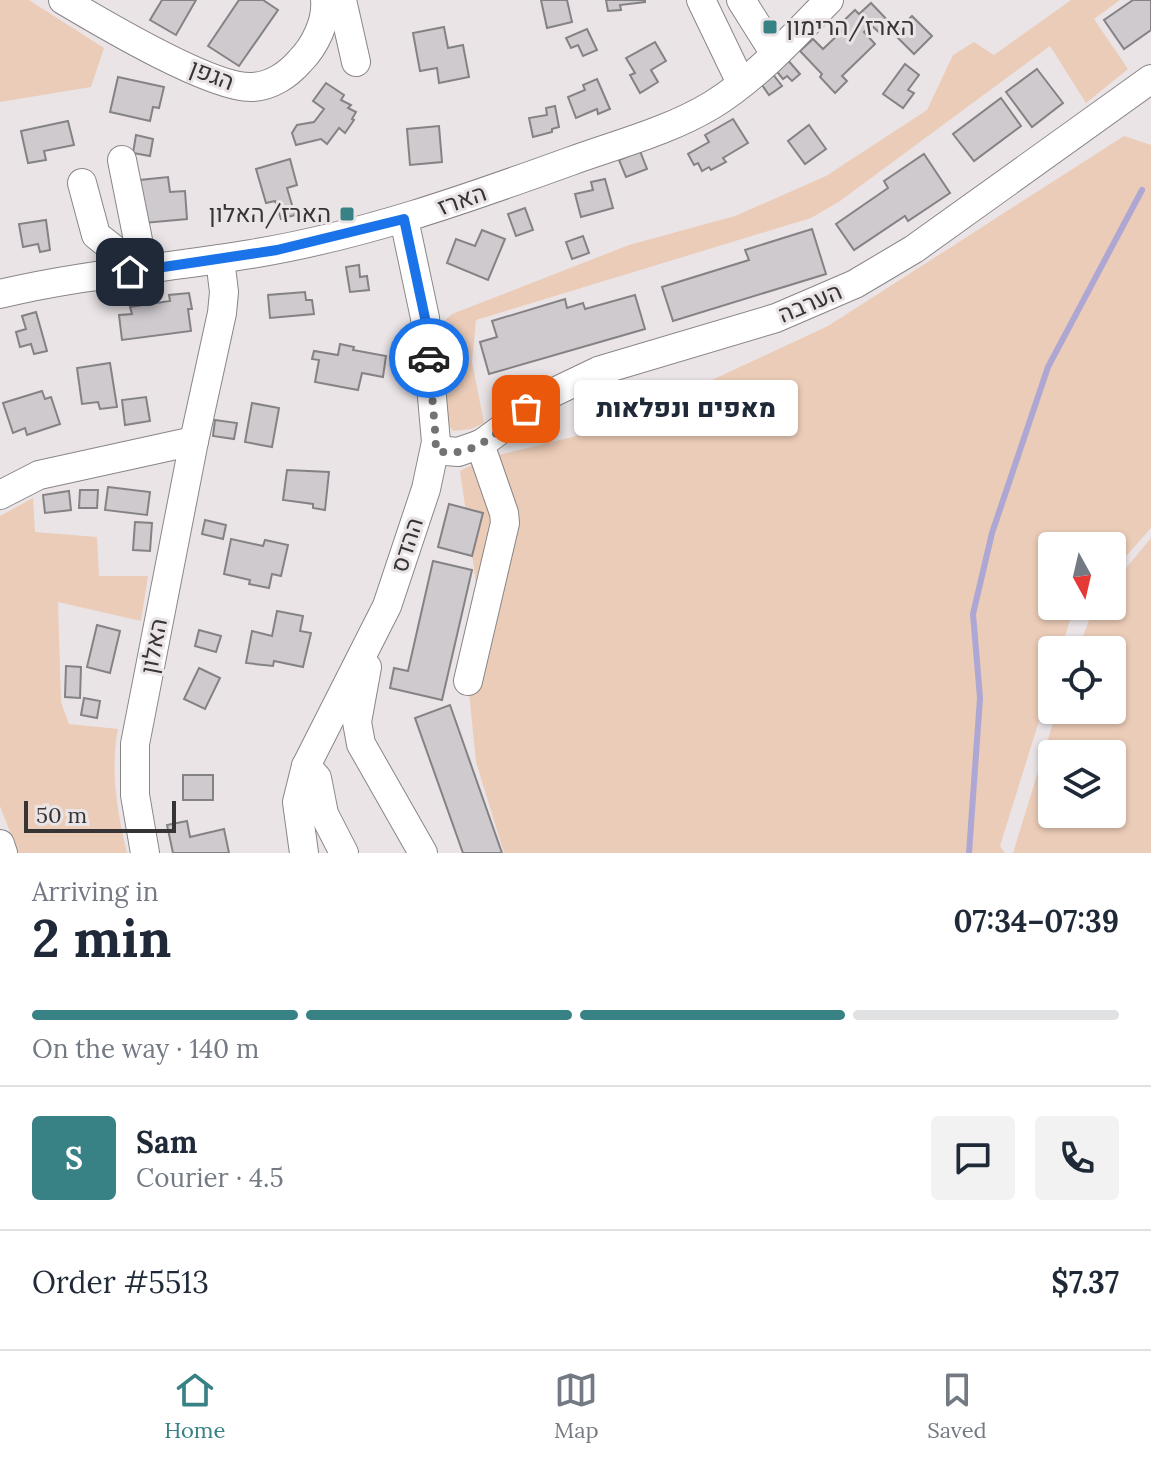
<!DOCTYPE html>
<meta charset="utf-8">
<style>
body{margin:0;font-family:Lora,Heebo,serif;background:#f2f2f3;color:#1f2937;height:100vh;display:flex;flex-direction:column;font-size:30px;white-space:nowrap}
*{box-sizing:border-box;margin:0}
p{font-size:26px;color:#747a83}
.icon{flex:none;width:44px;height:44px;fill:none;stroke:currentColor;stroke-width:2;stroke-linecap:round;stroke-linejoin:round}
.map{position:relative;height:853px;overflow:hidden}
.side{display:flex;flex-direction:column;background:#fff;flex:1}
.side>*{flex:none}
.needle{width:52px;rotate:172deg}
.tools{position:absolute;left:1038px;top:532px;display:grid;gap:16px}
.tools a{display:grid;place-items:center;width:88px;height:88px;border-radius:8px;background:#fff;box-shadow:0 2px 6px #0004;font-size:40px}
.scale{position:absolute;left:24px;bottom:20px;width:152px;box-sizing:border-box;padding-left:8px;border:4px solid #363435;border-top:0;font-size:22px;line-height:28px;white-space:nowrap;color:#363435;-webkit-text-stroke:6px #eae4e6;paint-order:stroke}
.pin{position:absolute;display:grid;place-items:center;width:68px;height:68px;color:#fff;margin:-34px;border-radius:16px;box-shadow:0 4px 12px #0006}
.courier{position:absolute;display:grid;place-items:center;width:80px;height:80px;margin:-40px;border:6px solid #1a73e8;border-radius:50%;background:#fff;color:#222;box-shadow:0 2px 10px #0007}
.bubble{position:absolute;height:56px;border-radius:8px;background:#fff;box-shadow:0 2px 6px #0004;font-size:26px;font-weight:800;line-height:56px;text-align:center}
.summary em{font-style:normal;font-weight:800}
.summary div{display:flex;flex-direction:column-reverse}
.summary{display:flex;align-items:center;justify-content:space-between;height:136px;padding:0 32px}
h1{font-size:52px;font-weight:800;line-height:60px}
.bar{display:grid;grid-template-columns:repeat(4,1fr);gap:12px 8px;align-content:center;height:96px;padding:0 32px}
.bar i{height:10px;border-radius:6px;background:#e0e1e3}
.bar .selected{background:#388185}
.bar p{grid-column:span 4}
.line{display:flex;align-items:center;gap:20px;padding:0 32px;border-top:2px solid #e0e1e3}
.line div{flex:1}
.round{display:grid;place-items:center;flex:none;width:84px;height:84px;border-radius:8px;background:#f2f2f3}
.tabs{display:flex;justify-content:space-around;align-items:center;height:112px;border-top:2px solid #e0e1e3;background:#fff;font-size:22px;color:#747a83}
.tabs a{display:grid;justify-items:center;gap:4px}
.tabs .selected{color:#388185}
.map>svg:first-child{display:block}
</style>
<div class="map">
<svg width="1151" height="853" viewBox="0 0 1151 853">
<rect width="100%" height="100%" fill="#eae4e6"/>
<g fill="#ebccb8" fill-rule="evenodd">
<polygon points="0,0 29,0 104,48 91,87 0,102"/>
<polygon points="1071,0 1120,0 1094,19 1128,69 1086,103 1050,46 840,201 811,218 476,320 472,362 484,423 471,429 453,431 446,421 437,328 452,314 629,245 735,216 826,176 927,110 953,55 974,42 994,55"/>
<polygon points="1124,136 1151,145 1151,528 1112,572 1112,546 1052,546 1052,606 1082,606 1070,620 1061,650 1052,650 1052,679 1000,846 1005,853 504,853 476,762 469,692 479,604 460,471 486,458 609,428 828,326"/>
<path d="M33 498 35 532 97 537 99 576H148L141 621 58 602 61 702 69 724 118 729C110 770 117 812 127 853H18L0 806V516Z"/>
<path d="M1151 538V853H1013L1057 710H1112V650H1078L1094 607 1112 606V585ZM1052 754H1112V814H1052Z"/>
</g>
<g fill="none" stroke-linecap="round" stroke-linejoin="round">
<polyline stroke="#aea6d3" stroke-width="6" points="969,853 980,698 973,614 992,533 1048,367 1142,190"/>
</g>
<g fill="#cecace" stroke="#858285" stroke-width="2">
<polygon points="162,0 196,0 176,35 150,20"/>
<polygon points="239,0 263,0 278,10 239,66 208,46"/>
<polygon points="541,0 567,0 572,22 547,28"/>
<polygon points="606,0 645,0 645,2 620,5 621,10 608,11"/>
<polygon points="1133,0 1151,0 1151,30 1124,49 1104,20"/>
<polygon points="871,3 892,25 882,35 871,25 864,32 875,44 842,76 847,81 835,93 820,77 822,74 800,51 813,39 823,49 842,31 838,26 855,10 859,14"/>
<polygon points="912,16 932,36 914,54 894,34"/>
<polygon points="444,27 448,48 463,45 469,77 439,83 437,68 420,71 413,33"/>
<polygon points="587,29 597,50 583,56 578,45 571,48 566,38"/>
<polygon points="655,42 666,61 651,70 658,82 640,93 630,75 635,73 626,58"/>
<polygon points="786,58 800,74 792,81 787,76 783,79 774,68"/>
<polygon points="905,64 919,75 908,90 914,93 903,108 883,94"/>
<polygon points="1037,69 1063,103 1032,127 1006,92"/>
<polygon points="772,73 782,86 769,95 760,82"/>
<polygon points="118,77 164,87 159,108 153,107 150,121 110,112"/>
<polygon points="597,79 610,109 598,114 597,109 576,118 568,97 585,90 583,85"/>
<polygon points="326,83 344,95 341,100 351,105 348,108 356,112 352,119 354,120 345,133 339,128 327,144 321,139 296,145 292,133 297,125 314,122 324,109 313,101"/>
<polygon points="1001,98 1021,126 974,161 953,134"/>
<polygon points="555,106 559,127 552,129 552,132 533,137 529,118 547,115 546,108"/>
<polygon points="733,119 748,143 723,158 726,162 711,170 709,167 702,171 698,163 694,165 688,154 709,142 705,135"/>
<polygon points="68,121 74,145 44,151 46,160 28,163 21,131"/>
<polygon points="809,125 826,149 805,164 788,141"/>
<polygon points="439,126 442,162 410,165 407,129"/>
<polygon points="136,135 153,139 150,156 133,153"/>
<polygon points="640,151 647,169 626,177 619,160"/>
<polygon points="924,154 950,193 908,221 905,216 854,250 836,224 888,188 884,181"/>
<polygon points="290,159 297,185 287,188 295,215 281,219 275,201 266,203 256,169"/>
<polygon points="168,177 170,192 185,191 187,219 144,223 140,180"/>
<polygon points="605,179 613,208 581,217 575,194 593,190 591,182"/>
<polygon points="525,208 533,230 516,236 508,214"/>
<polygon points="46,220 50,250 40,252 38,244 23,247 19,224"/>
<polygon points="812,229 826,274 673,321 662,287 749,260 745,250"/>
<polygon points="482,230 505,239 488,280 447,263 456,239 475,246"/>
<polygon points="583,236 589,253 572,259 566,242"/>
<polygon points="359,265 360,277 367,276 369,290 350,292 346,267"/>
<polygon points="305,292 306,300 312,300 314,314 270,318 268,295"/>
<polygon points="189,293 192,309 188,309 191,331 122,340 119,315 132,314 130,307 170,301 169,295"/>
<polygon points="635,295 645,329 489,374 480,342 497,337 492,321 565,299 567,308 583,303 585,309"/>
<polygon points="36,312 47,351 34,354 31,344 20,347 16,332 26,329 22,316"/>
<polygon points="340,344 354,347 353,350 386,356 383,377 362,373 358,390 315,382 319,360 312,359 314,351 338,355"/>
<polygon points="110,363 117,407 100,409 98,402 82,404 77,368"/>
<polygon points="42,391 45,399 51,397 60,424 27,435 25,428 13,433 3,403"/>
<polygon points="146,397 150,421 125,425 122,400"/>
<polygon points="252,403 279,408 272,447 245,442"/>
<polygon points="215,420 237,423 234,439 213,436"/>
<polygon points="287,470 329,472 325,510 313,508 313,504 283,500"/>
<polygon points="108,487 150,492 147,515 105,510"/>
<polygon points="80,490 98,490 97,508 79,508"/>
<polygon points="69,491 71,510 45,513 43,495"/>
<polygon points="449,504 483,513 472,556 438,547"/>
<polygon points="205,520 226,525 223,539 202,534"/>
<polygon points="135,522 152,523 150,551 133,550"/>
<polygon points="231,539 263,546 265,540 288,545 281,576 272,574 269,588 249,584 250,580 224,574"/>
<polygon points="433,561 472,570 442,700 390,688 394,668 408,671"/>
<polygon points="277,611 303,616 300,631 311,633 303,667 274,661 273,666 246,663 252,631 272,636"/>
<polygon points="97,625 120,631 110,673 87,667"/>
<polygon points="199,630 221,636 216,652 195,646"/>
<polygon points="66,666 81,667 80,698 65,697"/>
<polygon points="199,668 220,678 205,709 184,699"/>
<polygon points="84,698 100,701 97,718 81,715"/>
<polygon points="450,705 502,853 463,853 415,718"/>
<rect x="183" y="775" width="30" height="25"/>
<polygon points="187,821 190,837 224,829 229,853 173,853 167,825"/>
</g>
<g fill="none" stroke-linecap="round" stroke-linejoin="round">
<defs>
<g id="minor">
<path d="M63 0C100 22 214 90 253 87 271 86 288 75 300 61 315 46 327 21 325 0"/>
<polyline points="342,0 356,62"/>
<polyline points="701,0 741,83"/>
<polyline points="741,0 775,54"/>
<polyline points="122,160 144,270"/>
<polyline points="82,183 96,235 119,253 130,272"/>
<path d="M0 294C83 274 168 268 251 254 362 236 466 199 571 161 618 144 669 131 712 105 756 78 793 37 829 0"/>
<polyline points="435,450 458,452 481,444 548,395 598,371 776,318 855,284 914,249 1151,79"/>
<polyline points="0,495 39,475 194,441"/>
<polyline points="367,667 357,722 361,744 423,853"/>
<polyline points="468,681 505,523 504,513 480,444"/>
<polyline points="306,766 317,778 324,814 344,853"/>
<polyline points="0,844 3,853"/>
<polyline points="145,853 135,795 135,744 194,441 222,313 224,292 220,259"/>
<polyline points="304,853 297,802 306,766 387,606 426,489 436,442 425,318 404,219"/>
</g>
</defs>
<use href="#minor" stroke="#8a8587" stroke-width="30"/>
<use href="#minor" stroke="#fff" stroke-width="28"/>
</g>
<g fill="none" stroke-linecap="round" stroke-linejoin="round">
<path stroke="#757273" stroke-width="8" stroke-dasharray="0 14.4" d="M429 358 436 442 435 450C472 462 500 429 526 409"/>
<polyline stroke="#1a73e8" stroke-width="10" points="130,272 277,250 404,219 425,318 429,358"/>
</g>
<g fill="#388185" stroke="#eae4e6" stroke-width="3">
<rect x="762" y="19" width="16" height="16" rx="4"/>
<rect x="339" y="206" width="16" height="16" rx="4"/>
</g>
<g text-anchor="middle" stroke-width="6" stroke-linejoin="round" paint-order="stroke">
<g font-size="24" fill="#363435" stroke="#eae4e6" text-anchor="start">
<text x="786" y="35">הארז/הרימון</text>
<text x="331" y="222" text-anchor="end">הארז/האלון</text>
</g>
<g font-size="24" fill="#363435" stroke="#eae4e6">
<text transform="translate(212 75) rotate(21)" y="8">הגפן</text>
<text transform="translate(462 200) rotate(-19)" y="8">הארז</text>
<text transform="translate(810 303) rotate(-23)" y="8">הערבה</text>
<text transform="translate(407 545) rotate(-72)" y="8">ההדס</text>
<text transform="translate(154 646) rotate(-79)" y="8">האלון</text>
</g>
</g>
</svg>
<div class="tools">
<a><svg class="needle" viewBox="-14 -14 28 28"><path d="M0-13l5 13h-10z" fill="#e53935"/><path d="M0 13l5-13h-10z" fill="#747a83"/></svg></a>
<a><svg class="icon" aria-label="locate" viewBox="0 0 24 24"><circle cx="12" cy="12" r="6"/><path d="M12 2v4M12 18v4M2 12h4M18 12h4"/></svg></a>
<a><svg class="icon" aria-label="layers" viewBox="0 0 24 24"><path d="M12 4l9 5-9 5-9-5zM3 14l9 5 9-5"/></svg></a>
</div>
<div class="scale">50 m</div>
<div class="pin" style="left:526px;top:409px;background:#ea580c"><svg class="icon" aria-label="bag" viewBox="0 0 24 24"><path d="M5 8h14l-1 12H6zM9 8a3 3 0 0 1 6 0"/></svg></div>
<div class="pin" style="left:130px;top:272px;background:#1f2937"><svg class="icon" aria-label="home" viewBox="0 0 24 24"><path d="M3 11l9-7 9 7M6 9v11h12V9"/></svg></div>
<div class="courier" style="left:429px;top:358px"><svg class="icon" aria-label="car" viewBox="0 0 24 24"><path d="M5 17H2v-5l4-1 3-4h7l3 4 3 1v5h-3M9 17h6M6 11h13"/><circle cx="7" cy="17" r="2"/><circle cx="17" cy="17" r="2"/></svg></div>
<div class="bubble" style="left:574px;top:380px;width:224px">מאפים ונפלאות</div>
</div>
<section class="side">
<div class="summary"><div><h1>2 min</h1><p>Arriving in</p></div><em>07:34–07:39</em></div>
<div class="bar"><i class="selected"></i><i class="selected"></i><i class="selected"></i><i></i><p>On the way · 140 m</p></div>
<div class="line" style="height:144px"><b class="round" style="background:#388185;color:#fff">S</b><div><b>Sam</b><p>Courier · 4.5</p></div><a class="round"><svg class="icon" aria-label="chat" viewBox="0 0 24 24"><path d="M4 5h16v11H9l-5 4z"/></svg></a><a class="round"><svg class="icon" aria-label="phone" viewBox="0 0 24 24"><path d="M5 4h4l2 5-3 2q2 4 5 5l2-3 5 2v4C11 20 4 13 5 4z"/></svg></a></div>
<div class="line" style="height:104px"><div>Order #5513</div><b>$7.37</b></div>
</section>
<nav class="tabs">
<a class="selected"><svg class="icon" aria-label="home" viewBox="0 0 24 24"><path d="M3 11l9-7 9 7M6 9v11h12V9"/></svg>Home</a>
<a><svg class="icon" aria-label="map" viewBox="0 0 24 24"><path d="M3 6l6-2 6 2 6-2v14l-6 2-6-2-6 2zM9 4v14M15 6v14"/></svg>Map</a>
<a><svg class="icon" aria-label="saved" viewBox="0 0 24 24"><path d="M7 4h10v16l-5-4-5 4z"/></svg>Saved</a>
</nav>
